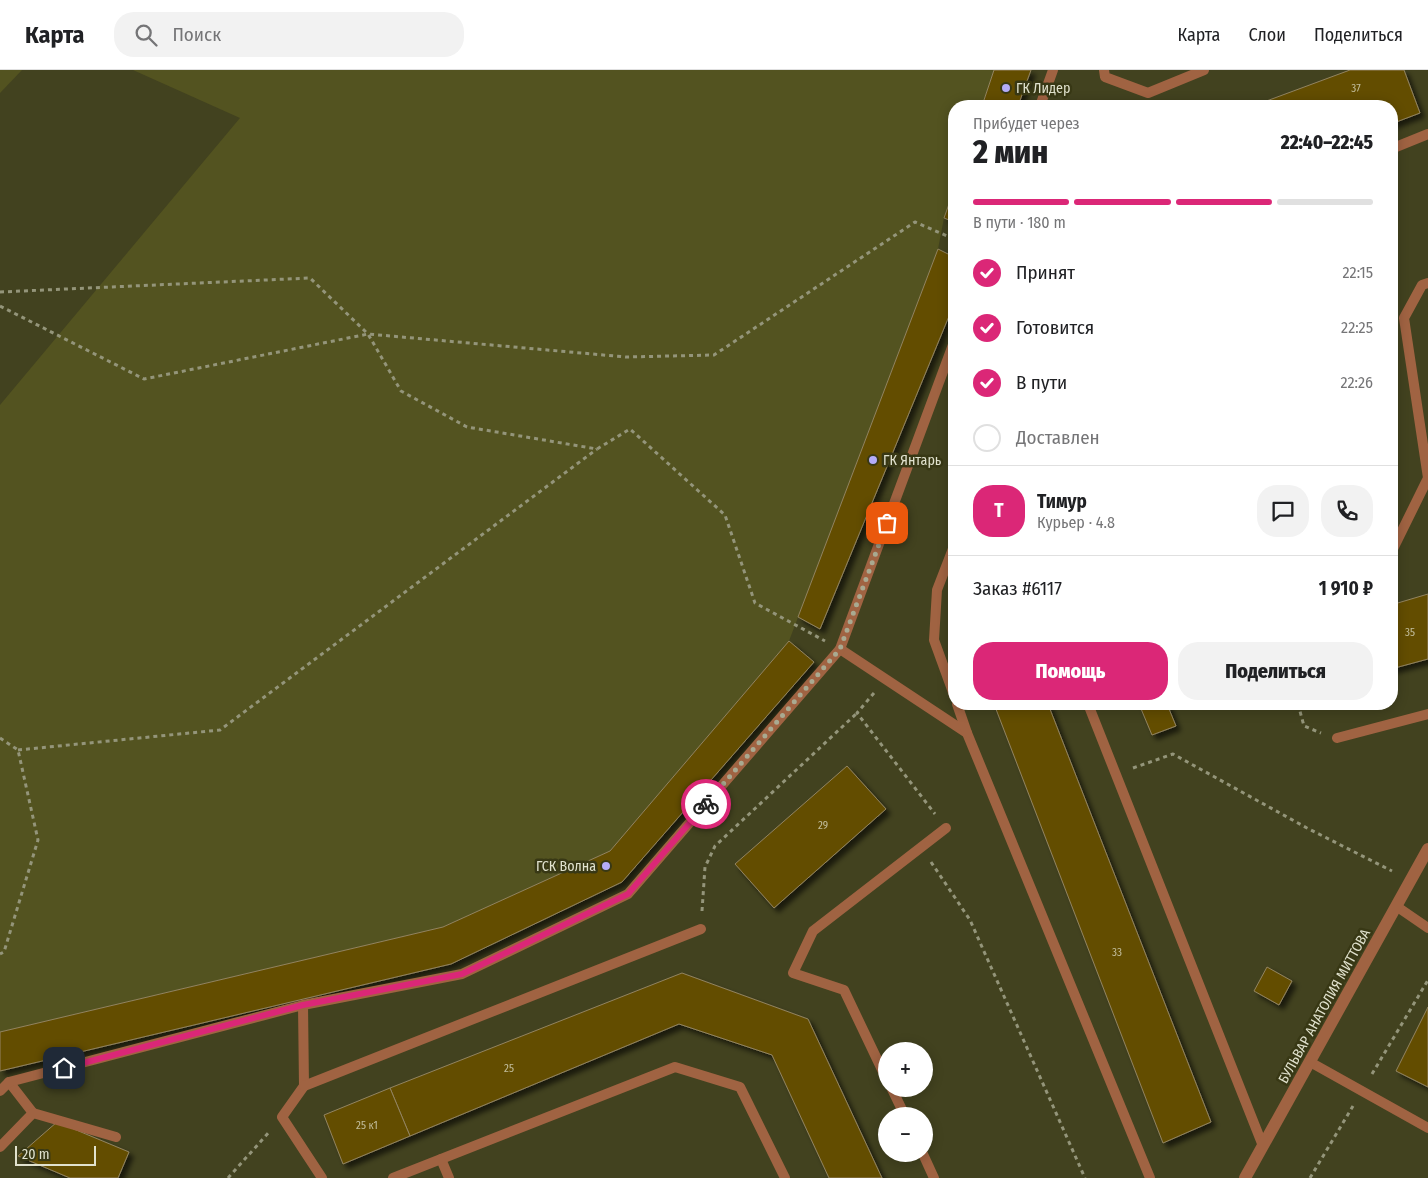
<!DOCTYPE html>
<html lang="ru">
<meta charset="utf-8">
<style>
body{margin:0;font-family:"Fira Sans Condensed",sans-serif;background:#f2f2f2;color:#202124;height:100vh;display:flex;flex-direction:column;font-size:19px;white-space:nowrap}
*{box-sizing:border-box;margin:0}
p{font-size:16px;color:#757577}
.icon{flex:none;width:28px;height:28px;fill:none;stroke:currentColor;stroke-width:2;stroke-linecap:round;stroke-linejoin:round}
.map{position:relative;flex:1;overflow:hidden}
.sheet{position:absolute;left:948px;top:30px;width:450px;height:610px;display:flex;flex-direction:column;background:#fff;border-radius:20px;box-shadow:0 2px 12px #0003}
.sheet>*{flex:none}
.controls{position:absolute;left:878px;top:972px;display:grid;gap:10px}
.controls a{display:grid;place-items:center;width:55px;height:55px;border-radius:50%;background:#fff;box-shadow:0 2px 12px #0003;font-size:25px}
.scale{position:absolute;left:15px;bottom:12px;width:81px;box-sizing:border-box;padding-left:5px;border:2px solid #e1e2ce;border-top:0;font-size:14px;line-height:18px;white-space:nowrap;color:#e1e2ce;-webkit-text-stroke:4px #383815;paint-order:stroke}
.pin{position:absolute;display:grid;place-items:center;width:42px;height:42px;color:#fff;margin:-21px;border-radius:10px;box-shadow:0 2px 8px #0006}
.courier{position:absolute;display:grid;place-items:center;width:50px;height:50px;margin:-25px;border:4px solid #db2777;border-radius:50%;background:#fff;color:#222;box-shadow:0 1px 6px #0007}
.headline em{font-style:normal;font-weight:800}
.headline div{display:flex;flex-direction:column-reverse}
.headline{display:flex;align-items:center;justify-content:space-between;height:85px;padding:0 25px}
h1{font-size:32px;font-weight:800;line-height:38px}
.bar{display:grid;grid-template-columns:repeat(4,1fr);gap:8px 5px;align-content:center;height:60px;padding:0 25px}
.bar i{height:6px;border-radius:4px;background:#e0e0e0}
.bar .on{background:#db2777}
.bar p{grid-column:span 4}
.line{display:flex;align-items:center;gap:12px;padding:0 25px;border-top:1px solid #e0e0e0}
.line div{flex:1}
.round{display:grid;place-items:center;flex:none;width:52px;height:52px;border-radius:20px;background:#f2f2f2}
ol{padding:0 25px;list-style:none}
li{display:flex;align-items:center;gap:15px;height:55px}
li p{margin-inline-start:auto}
li .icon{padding:5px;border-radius:50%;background:#db2777;color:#fff;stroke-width:4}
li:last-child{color:#757577}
li i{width:28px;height:28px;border:2px solid #e0e0e0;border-radius:50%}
.primary-button{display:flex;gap:10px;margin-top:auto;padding:10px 25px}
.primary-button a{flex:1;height:58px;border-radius:20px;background:#db2777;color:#fff;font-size:20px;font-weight:800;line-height:58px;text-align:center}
.primary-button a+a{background:#f2f2f2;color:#202124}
header{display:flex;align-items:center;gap:30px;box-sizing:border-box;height:70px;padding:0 25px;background:#fff;border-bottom:1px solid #e0e0e0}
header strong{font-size:24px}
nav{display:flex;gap:28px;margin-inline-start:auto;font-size:18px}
.search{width:350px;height:45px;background:#f2f2f2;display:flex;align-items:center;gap:12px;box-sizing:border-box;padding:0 18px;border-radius:20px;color:#757577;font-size:19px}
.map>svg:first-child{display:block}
</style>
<header>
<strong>Карта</strong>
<div class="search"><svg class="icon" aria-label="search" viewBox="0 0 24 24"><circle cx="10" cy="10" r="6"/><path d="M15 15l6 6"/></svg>Поиск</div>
<nav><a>Карта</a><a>Слои</a><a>Поделиться</a></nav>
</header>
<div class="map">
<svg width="1428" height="1108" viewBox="0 0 1428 1108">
<defs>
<filter id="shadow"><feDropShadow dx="4.5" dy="4.5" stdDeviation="2.5" flood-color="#0009"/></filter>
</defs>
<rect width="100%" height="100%" fill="#42421f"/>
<g fill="#535320">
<polygon points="0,0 22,0 0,23"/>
<polygon points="133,0 994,0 982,36 954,36 954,120 944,148 938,179 789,571 610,781 443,857 0,962 0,335 240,48"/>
</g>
<g fill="#644d01" stroke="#928460" filter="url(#shadow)">
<polygon points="994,0 1031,0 1018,36 982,36"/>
<polygon points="1350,0 1404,0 1420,43 1391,54 1391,36 1253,36"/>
<polygon points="954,120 954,152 944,148"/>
<polygon points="938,179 954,187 954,234 820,559 798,547"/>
<polygon points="1428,524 1428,589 1391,599 1391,535"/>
<polygon points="789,571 814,592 622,812 451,894 0,1001 0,962 443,857 610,781"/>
<polygon points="994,634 1048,634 1211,1052 1163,1073"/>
<polygon points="1139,634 1167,634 1176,656 1152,665"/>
<polygon points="847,696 886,739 774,838 735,794"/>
<polygon points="1267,897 1292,911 1279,935 1254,921"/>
<polygon points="682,903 808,949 882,1108 829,1108 772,985 679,954 410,1066 390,1018"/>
<polygon points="1428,937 1428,1017 1396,1001"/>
<polygon points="390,1018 410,1066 343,1094 324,1045"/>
<polygon points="57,1052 129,1082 118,1108 70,1108 18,1086"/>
</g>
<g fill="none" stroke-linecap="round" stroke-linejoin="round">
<g stroke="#94957a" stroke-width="3" stroke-dasharray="4 4" stroke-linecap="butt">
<polyline points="0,222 310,208 368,264 401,321 467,357 597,379 630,359 725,445 755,533 825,571"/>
<polyline points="0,236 144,309 368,264 626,287 714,285 915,152 954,169"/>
<polyline points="874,623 857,643 935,744"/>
<polyline points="1298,634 1304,656 1321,663"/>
<polyline points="0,668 18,680 38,770 4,882 0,884"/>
<polyline points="18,680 220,660 597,379"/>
<polyline points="1133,698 1173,684 1307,758 1392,801"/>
<polyline points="931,792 970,850 1085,1108"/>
<polyline points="702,841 705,797 715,776 857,643"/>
<polyline points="1372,1004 1428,910"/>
<polyline points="228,1108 270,1061"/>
<polyline points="1310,1108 1353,1036"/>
</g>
<g stroke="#a06342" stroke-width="10">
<polyline points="1104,0 1105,7 1148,23 1204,0"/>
<polyline points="1040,36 1053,0"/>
<polyline points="1391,79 1428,64"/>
<polyline points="954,476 937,520 934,570 954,625"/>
<polyline points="1391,483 1428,408 1404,248 1422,215 1428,213"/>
<polyline points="840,579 967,663 1150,1108"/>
<polyline points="957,634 967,663"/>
<polyline points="1088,634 1263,1076"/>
<polyline points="1337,668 1428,644"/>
<polyline points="1396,836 1428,858"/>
<polyline points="303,935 304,1016 282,1047 322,1108"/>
<polyline points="1310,992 1428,1058"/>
<polyline points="886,1008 844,920 793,903 813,861 946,758"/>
<polyline points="9,1012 33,1043"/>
<polyline points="304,1016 701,859"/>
<polyline points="892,1019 905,1046"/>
<polyline points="0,1021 9,1012 303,935 462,904 628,824 840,579 954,272"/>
<polyline points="0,1077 33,1043 116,1067"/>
<polyline points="923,1084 934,1108"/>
<polyline points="441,1089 449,1108"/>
<polyline points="393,1108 675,997 740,1017 785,1108"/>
</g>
<polyline stroke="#a06342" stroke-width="12" points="1245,1108 1428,779"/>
</g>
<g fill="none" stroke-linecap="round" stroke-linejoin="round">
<polyline stroke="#a9aa91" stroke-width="5" stroke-dasharray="0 9" points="706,734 840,579 887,453"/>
<polyline stroke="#db2777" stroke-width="6" points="64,998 303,935 462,904 628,824 706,734"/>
</g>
<g fill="#b4acf9" stroke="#383815" stroke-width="2">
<circle cx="1006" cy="18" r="5"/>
<circle cx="873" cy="390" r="5"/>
<circle cx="606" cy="796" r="5"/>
</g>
<g text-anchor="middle" stroke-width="5" stroke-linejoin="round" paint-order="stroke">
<g font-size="11" fill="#c2bd9b">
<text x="1356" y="22">37</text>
<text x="1410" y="566">35</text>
<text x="823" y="759">29</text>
<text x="1117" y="886">33</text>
<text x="509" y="1002">25</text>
<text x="367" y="1059">25 к1</text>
</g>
<g font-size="14" fill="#e1e2ce" stroke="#383815" text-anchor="start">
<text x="1016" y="23">ГК Лидер</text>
<text x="883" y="395">ГК Янтарь</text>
<text x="596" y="801" text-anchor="end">ГСК Волна</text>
</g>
<g font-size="14" fill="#e1e2ce" stroke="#383815">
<text transform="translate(1324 936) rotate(-61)" y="5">БУЛЬВАР АНАТОЛИЯ МИТТОВА</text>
</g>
</g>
</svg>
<div class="controls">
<a>+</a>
<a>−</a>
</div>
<div class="scale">20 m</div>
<div class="pin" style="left:887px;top:453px;background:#ea580c"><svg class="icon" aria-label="bag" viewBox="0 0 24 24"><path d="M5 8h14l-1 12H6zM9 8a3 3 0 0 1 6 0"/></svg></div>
<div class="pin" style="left:64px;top:998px;background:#1f2937"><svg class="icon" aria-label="home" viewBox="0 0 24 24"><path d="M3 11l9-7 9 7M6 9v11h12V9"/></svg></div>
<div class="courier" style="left:706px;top:734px"><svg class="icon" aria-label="bike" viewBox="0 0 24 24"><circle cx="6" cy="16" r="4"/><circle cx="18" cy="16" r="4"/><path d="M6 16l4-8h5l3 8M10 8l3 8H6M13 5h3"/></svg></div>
<section class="sheet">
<div class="headline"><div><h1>2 мин</h1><p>Прибудет через</p></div><em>22:40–22:45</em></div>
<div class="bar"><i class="on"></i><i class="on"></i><i class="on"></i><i></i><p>В пути · 180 m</p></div>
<ol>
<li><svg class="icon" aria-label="check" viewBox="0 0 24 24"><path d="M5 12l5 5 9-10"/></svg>Принят<p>22:15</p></li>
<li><svg class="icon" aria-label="check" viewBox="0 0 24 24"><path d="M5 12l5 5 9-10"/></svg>Готовится<p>22:25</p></li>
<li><svg class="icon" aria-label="check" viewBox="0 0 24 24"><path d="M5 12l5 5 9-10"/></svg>В пути<p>22:26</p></li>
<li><i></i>Доставлен</li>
</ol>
<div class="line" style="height:90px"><b class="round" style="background:#db2777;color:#fff">Т</b><div><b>Тимур</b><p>Курьер · 4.8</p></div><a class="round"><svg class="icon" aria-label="chat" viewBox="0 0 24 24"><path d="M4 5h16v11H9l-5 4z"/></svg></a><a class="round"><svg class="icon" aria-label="phone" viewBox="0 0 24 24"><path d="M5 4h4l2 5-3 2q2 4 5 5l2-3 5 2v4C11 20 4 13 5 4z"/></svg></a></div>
<div class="line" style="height:65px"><div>Заказ #6117</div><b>1 910 ₽</b></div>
<div class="primary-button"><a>Помощь</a><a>Поделиться</a></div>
</section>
</div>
